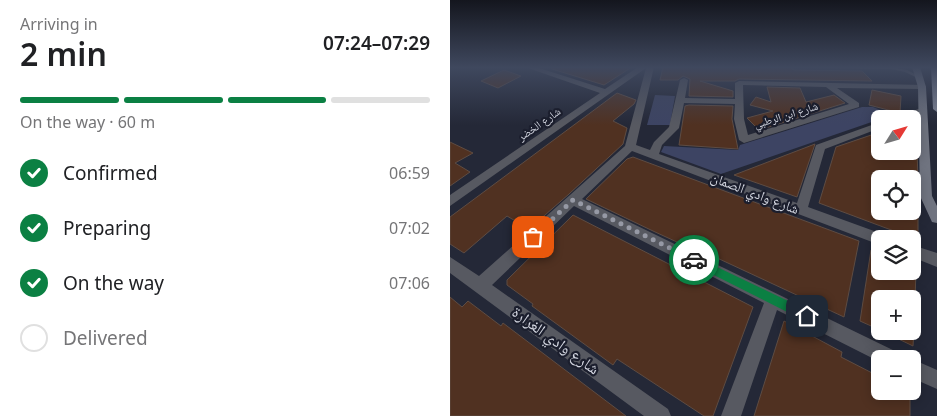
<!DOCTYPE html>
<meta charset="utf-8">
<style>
body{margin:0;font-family:"Noto Sans","Noto Naskh Arabic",sans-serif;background:#f2f2f2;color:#202124;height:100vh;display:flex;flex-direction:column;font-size:19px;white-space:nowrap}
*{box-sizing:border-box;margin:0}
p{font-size:16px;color:#757577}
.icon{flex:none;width:28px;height:28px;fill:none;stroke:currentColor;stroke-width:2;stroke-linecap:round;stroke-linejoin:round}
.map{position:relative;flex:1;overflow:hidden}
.side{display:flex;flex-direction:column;background:#fff;width:450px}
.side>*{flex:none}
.needle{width:32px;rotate:53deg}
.fabs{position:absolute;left:421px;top:110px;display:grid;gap:10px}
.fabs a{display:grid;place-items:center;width:50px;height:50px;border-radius:8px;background:#fff;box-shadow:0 2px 12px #0003;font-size:25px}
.pin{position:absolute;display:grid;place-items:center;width:42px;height:42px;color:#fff;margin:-21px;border-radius:10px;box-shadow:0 2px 8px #0006}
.courier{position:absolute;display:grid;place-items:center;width:50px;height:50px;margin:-25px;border:4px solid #0b8043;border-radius:50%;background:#fff;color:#222;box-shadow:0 1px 6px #0007}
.head em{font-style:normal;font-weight:600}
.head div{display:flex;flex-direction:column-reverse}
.head{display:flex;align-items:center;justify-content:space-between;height:85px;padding:0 20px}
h1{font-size:32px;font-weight:600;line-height:38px}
.bar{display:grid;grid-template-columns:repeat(4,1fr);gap:8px 5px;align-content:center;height:60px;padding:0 20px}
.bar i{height:6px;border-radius:4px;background:#e0e0e0}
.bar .selected{background:#0b8043}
.bar p{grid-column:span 4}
ol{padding:0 20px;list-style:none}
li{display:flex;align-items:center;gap:15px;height:55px}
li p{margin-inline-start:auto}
li .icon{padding:5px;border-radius:50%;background:#0b8043;color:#fff;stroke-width:4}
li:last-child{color:#757577}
li i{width:28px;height:28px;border:2px solid #e0e0e0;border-radius:50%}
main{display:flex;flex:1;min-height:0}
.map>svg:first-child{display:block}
</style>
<main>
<section class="side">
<div class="head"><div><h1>2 min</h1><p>Arriving in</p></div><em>07:24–07:29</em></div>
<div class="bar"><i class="selected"></i><i class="selected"></i><i class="selected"></i><i></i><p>On the way · 60 m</p></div>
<ol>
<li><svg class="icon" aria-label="check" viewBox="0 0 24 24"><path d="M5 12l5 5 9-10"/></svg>Confirmed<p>06:59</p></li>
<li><svg class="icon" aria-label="check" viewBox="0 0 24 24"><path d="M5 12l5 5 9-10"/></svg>Preparing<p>07:02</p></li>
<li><svg class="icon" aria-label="check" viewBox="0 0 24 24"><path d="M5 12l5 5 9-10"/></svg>On the way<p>07:06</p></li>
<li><i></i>Delivered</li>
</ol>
</section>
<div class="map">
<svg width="487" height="416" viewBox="0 0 487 416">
<rect width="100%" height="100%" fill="#242837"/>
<g fill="#3d4463">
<polygon points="205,95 225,96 220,125 197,125"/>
<polygon points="412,107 423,107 442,115 271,174 211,152 214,146 288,150 290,145"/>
</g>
<g fill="#503121" stroke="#5e4c43">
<polygon points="102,67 182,67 154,85 102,69"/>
<polygon points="213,67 340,67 344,70 412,71 422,81 289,79 285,81 250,81 283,91 283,97 239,96 240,79 233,76 228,80 210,80"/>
<polygon points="54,70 71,76 48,88 31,81"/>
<polygon points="317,87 350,88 356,102 384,95 395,103 309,130 297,118 323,111 300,105 306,97 321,102"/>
<polygon points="422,90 451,96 450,113 419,105"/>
<polygon points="167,93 186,100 184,104 163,121 177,128 173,144 119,194 79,229 57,216 14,253 0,244 0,217"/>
<polygon points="239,105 283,106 282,119 288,149 229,145 235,106"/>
<polygon points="430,132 430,151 467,151 468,179 430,179 430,211 453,211 468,216 468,240 369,203 386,147"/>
<polygon points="0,142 23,153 5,163 20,172 0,186"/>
<polygon points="365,144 347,197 284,175"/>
<polygon points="183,157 409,241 394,317 265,257 264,259 203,231 136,199 177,159"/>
<polygon points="123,215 303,307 263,416 254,416 167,359 163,365 82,306 83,304 57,285 57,280"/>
<polygon points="421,250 430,253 430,271 466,271 465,299 430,299 430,330 410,321"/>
<polygon points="0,297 12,307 18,301 51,326 53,323 176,416 0,416"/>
<polygon points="334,321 392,352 391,357 430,377 430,391 460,391 460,416 304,416"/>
<polygon points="432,331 464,331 463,346"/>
</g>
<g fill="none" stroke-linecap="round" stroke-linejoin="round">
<polygon fill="#575961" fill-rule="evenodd" points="342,67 441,67 457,70 473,78 470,79 455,72 441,69 344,68"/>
<g fill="#575961" fill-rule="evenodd">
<path d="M75 67H86L155 89 188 67H204L186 145 200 150 204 142 219 127 230 80 234 78 238 80 235 98 285 99V83L289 81 475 85 476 87 472 89 387 88 409 103V107L294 143 289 140 284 119 285 104 234 103 229 128 212 145 209 154 347 203 366 145 430 122V128L375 149 358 207 435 235 437 239H430V245L182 151 132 199 449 353 452 359H430V362L327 310 291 416H271L314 303 124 206 42 285 218 409 221 416H194L0 273V257L29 276 175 146 196 68 0 206V195L150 93ZM293 85 376 87 399 104 298 135 294 119Z"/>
<polygon points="473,107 476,108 476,112 457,119 444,119"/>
<polygon points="462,245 487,253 487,267 462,257"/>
<polygon points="462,359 487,370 487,389 462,378"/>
</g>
<polygon fill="#707480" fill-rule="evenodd" points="462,67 470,67 476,87 482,196 487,206 487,223 482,222 470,196 468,87"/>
<polygon fill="#838898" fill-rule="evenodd" points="481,67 487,67 487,112 483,109"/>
</g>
<linearGradient id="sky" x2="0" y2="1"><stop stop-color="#14161e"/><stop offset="0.54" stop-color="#3f485e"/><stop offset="1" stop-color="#3f485e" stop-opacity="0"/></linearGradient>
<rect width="487" height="125" fill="url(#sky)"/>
<polygon fill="#0b8043" points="244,256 361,312 363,316 361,320 357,322 353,320 240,263 239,260"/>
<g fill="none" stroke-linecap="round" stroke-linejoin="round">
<polyline stroke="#9699a5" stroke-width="5" stroke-dasharray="0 9" points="83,237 123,200 244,260"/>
</g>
<g text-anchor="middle" stroke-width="4.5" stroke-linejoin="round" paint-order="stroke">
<g font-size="11" fill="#d3d6e0" stroke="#1b1e2d">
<text transform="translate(336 115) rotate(-17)" y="4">شارع ابن الرطبي</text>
<text transform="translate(89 124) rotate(-35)" y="4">شارع الخضر</text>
</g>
<g font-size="14" fill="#d3d6e0" stroke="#1b1e2d">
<text transform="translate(305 193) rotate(21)" y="5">شارع وادي الصمان</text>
</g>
<g font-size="16" fill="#d3d6e0" stroke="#1b1e2d">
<text transform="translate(106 340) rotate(36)" y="6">شارع وادي الغرارة</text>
</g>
</g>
</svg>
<div class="fabs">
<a><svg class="needle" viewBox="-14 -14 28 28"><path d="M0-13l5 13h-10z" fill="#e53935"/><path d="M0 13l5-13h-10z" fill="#757577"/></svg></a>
<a><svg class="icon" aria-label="locate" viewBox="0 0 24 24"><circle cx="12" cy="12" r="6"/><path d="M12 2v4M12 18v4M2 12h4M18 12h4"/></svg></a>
<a><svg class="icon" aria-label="layers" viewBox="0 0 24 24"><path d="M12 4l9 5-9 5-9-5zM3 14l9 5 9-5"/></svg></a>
<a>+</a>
<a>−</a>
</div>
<div class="pin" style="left:83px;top:237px;background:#ea580c"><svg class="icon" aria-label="bag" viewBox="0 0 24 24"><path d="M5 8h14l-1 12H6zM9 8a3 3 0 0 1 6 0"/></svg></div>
<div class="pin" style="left:357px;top:316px;background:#1f2937"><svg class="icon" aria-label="home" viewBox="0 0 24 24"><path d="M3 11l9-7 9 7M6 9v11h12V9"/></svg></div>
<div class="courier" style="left:244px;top:260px"><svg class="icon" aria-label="car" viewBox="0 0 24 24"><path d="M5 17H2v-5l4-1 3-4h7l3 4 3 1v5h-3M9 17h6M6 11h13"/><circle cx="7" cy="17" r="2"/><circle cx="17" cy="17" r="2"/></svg></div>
</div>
</main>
